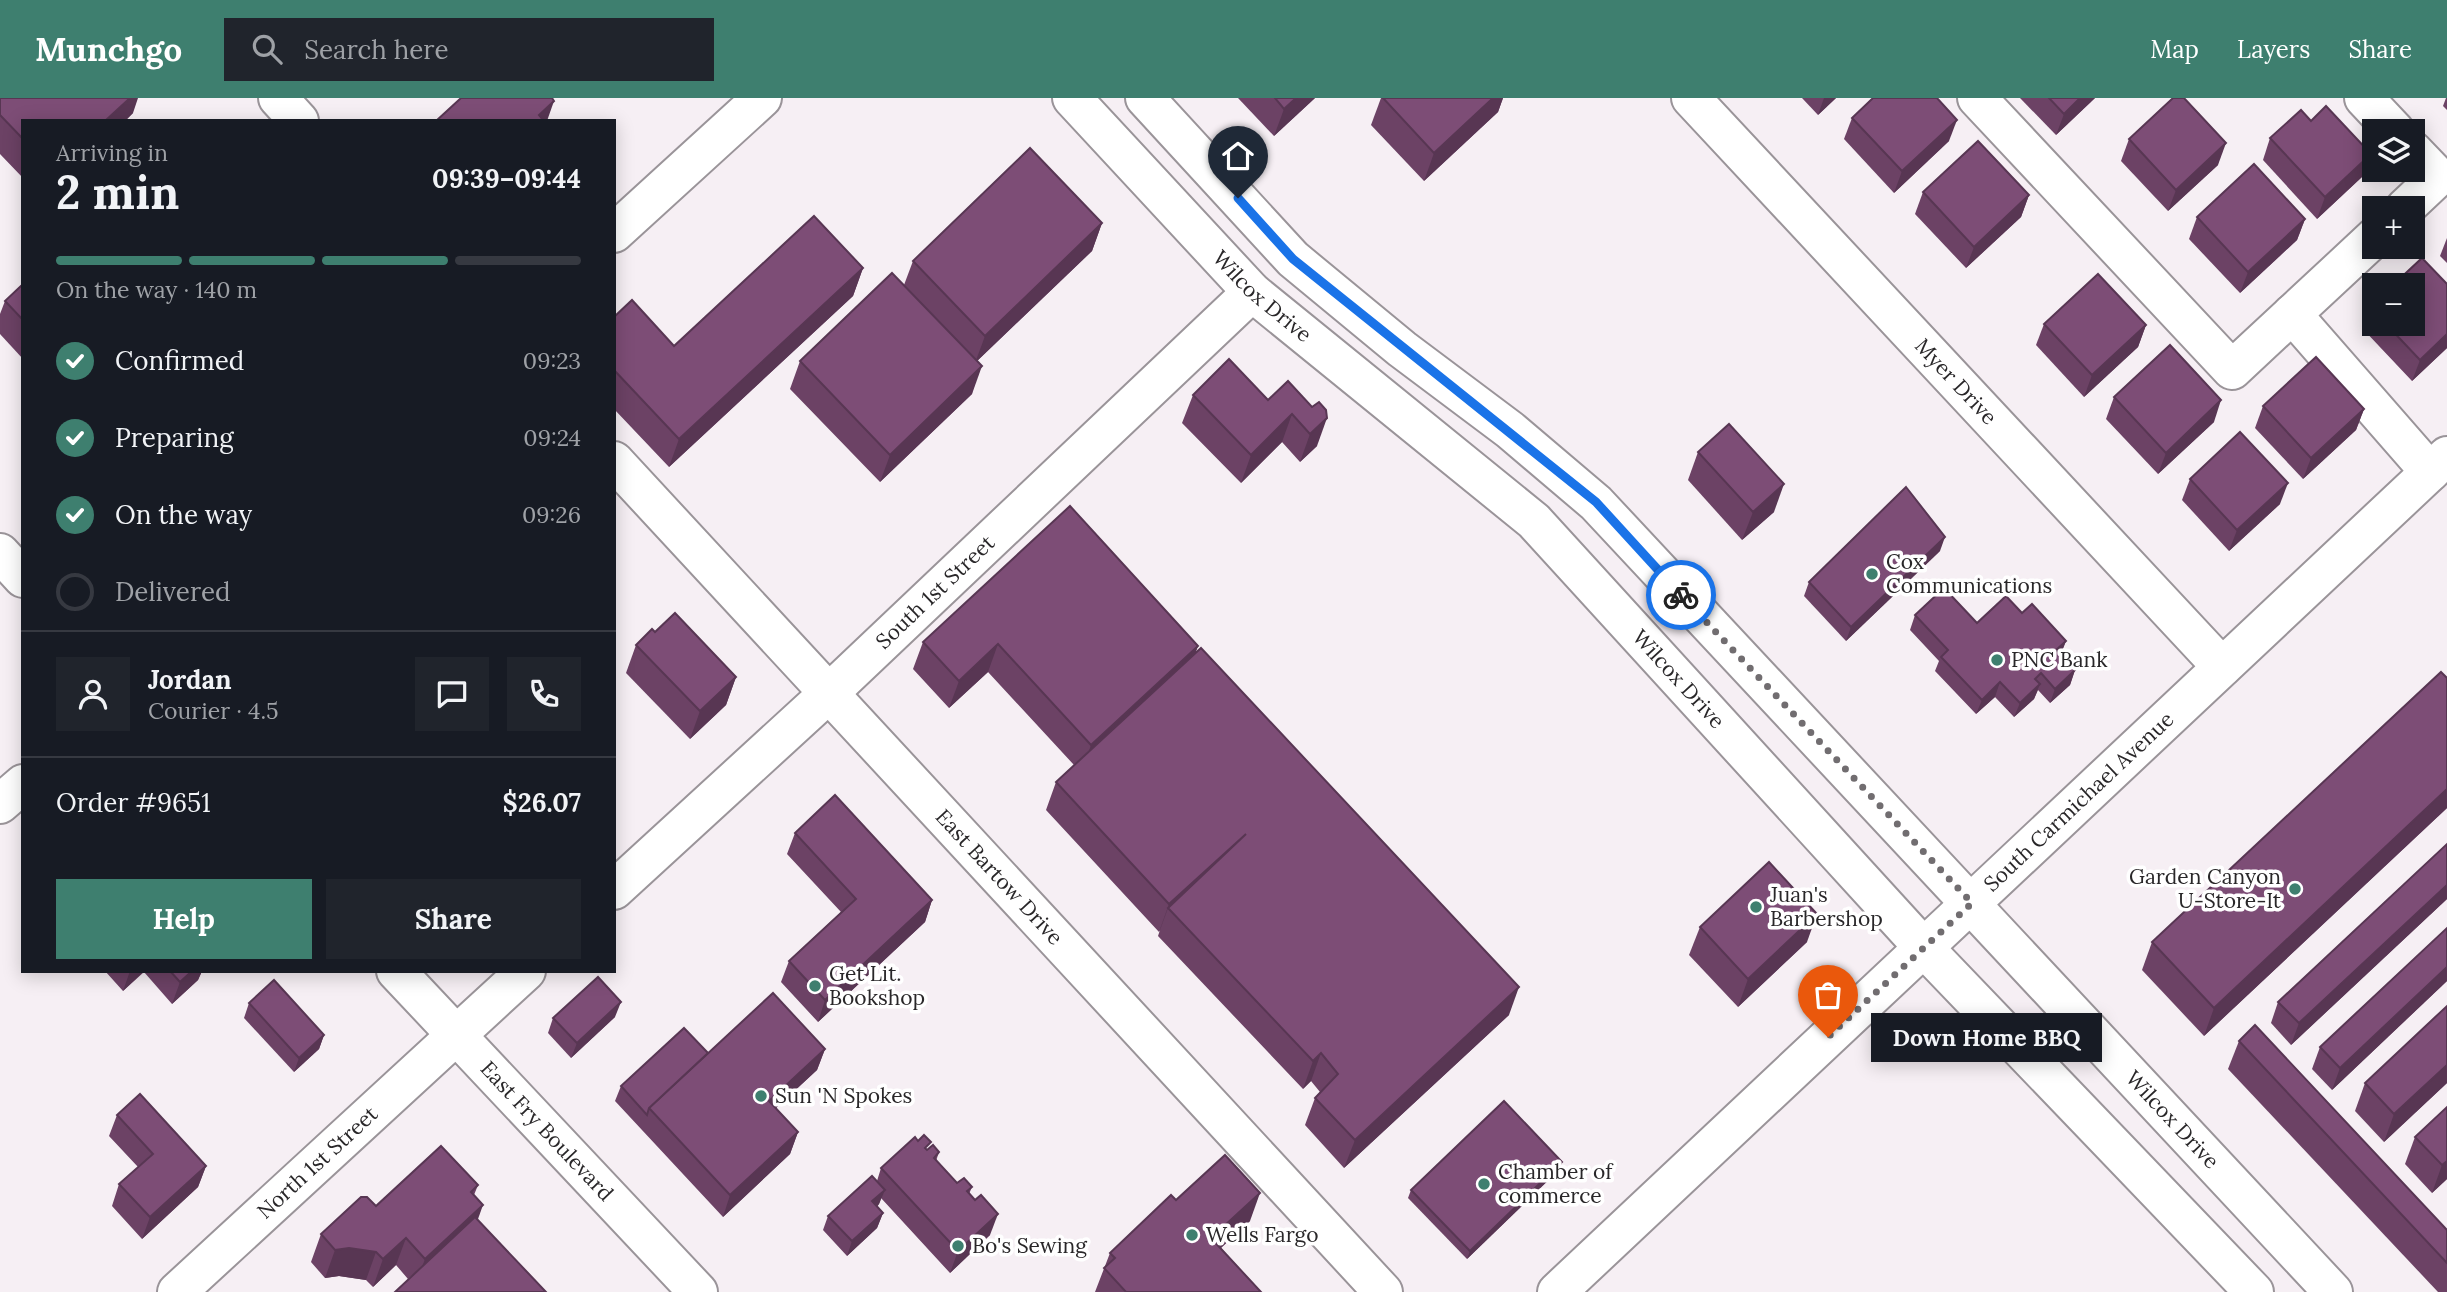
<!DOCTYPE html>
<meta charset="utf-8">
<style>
body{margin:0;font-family:Lora,serif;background:#20242c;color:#f1f3f6;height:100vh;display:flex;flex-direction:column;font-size:26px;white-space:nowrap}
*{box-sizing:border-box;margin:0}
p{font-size:23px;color:#9ea1a6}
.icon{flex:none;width:38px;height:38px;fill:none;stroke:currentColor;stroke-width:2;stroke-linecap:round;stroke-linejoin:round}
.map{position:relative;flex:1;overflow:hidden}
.sheet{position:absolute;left:21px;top:21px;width:595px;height:854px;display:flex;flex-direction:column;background:#171b24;border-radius:0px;box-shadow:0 4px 18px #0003}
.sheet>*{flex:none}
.controls{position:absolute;left:2362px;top:21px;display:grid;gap:14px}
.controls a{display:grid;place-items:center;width:63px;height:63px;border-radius:0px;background:#171b24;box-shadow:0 4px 18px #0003;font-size:35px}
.pin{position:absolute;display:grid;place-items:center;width:60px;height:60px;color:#fff;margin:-72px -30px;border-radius:50% 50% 50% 0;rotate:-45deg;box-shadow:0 0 7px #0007}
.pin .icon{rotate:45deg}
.courier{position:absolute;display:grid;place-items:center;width:70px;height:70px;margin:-35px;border:5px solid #1a73e8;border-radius:50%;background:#fff;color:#222;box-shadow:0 2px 9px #0007}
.bubble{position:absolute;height:49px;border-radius:0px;background:#171b24;box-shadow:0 4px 18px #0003;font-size:23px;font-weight:700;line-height:49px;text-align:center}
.summary em{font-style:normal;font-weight:700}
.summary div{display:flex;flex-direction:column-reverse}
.summary{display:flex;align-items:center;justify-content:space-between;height:119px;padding:0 35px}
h1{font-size:46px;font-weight:700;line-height:52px}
.bar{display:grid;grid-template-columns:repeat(4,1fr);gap:10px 7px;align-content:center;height:84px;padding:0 35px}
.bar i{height:9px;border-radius:5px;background:#363941}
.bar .selected{background:#3e7f6f}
.bar p{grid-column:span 4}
.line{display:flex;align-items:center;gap:18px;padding:0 35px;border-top:2px solid #363941}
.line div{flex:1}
.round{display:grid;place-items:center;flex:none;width:74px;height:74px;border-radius:0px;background:#20242c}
ol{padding:0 35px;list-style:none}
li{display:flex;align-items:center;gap:21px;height:77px}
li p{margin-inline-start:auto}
li .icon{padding:7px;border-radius:50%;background:#3e7f6f;color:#fff;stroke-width:4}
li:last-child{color:#9ea1a6}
li i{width:38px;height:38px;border:4px solid #363941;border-radius:50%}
.button{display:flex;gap:14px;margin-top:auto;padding:14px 35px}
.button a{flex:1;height:80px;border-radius:0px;background:#3e7f6f;color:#fff;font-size:28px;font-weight:700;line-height:80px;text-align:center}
.button a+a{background:#20242c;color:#f1f3f6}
header{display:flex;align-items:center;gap:42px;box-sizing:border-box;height:98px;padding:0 35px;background:#3e7f6f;color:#fff}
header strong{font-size:33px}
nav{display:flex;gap:38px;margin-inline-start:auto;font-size:24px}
.search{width:490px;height:63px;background:#20242c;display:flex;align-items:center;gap:18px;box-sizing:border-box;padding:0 24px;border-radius:0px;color:#9ea1a6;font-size:26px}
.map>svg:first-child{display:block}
</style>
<header>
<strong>Munchgo</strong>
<div class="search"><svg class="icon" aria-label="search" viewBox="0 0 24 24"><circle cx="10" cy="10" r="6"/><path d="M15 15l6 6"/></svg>Search here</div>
<nav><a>Map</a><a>Layers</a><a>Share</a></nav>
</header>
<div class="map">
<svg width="2447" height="1194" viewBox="0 0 2447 1194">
<rect width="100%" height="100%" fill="#f6eff4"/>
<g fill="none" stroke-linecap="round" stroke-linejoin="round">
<defs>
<g id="minor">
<polyline points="278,0 299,23"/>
<path id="s1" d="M1072 0 1252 194 1534 423 1923 849 2254 1194"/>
<path id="s2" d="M1145 0 1293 161 1402 251 1510 332 1596 405 2333 1194"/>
<path id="s3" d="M1691 0 2222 569"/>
<polyline points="1977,0 2232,272 2375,139"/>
<polyline points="2364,0 2395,33"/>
<polyline points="2405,110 2438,79 2413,53"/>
<polyline points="614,135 762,0"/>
<polyline points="2292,216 2430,374"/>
<path id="s4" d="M614 363 1383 1194"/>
<polyline points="0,706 23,686"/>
<path id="s5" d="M614 792 829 595 1252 194"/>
<path id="s6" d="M177 1194 526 873"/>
<path id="s7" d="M1557 1194 2447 358"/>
</g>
<g id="major">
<polyline points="0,455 23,480"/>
<path id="s8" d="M396 873 698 1194"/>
</g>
</defs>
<use href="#minor" stroke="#9a9499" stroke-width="42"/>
<use href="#major" stroke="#9a9499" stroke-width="42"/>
<use href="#minor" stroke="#fff" stroke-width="38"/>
<use href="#major" stroke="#fff" stroke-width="38"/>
</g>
<g fill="#6c4265">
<polygon points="0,0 133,15 125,23 23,23 23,80 0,56"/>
<polygon points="1238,0 1315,0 1274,38"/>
<polygon points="1381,0 1503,0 1498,14 1424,83 1371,27"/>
<polygon points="1802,0 1836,0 1818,17"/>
<polygon points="2020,0 2095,0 2056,37"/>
<polygon points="2446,0 2447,0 2447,12 2443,8"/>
<polygon points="1852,20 1949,43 1894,95 1844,41"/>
<polygon points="2270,40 2363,78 2317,121 2263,62"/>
<polygon points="2129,41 2218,67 2168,113 2121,63"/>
<polygon points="1923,94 2029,97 2021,119 1966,170 1915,116"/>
<polygon points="2197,119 2305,121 2297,142 2240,195 2189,141"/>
<polygon points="1102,125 1092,153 977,263 972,296 880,384 790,291 800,263 904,187 913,163"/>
<polygon points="2447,140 2447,165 2440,158"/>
<polygon points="863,170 853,198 669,369 614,311 614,219 674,248"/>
<polygon points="23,186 23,261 0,236 0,216 5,203"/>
<polygon points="2447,186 2447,250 2412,283 2362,230 2370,208 2375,204 2375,226 2413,226"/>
<polygon points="2044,226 2146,227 2138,249 2084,299 2036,247"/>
<polygon points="1288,283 1317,348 1300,364 1282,344 1241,385 1182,325 1193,297 1268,302"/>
<polygon points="2114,299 2214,324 2158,376 2106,321"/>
<polygon points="2263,308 2364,311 2356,332 2303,381 2255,330"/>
<polygon points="1698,354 1774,414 1742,442 1688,382"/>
<polygon points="2190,381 2280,406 2229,453 2182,402"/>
<polygon points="1940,453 1846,543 1804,498 1809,484"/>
<polygon points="1915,517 1977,525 2066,543 2061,556 2075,572 2070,587 2050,605 2038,592 2034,601 2014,619 1995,599 1976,616 1935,573 1939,563 1910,532"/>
<polygon points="923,544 1198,548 1195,555 1509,917 1344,1070 1305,1027 1315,1000 1320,994 1311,983 1303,991 1158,838 1160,832 1159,834 1046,712 1056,684 1074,667 988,574 949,610 913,571"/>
<polygon points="636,547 736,579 726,607 690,641 626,575"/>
<polygon points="2447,580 2447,710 2204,938 2142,872 2152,844"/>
<polygon points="795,735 932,802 925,824 818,924 781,884 789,863 841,814 787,756"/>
<polygon points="2447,746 2447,801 2291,947 2271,925 2278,904"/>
<polygon points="1700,829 1807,844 1738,909 1689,857"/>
<polygon points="2447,830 2447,883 2332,992 2312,971 2320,949"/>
<polygon points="105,873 202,873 198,882 172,906 144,874 123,893"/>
<polygon points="249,905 324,937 319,951 294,974 244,920"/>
<polygon points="2447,908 2447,985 2384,1044 2355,1013 2365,985"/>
<polygon points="615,919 571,960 548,935 553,920"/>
<polygon points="2239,943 2447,1132 2447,1194 2438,1194 2228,971"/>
<polygon points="825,951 817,972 776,1010 798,1034 790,1056 723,1119 615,1003 621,988 708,955"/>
<polygon points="2447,1009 2447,1081 2432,1095 2405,1066 2415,1039"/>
<polygon points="117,1017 206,1068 198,1089 142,1141 112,1108 119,1086 138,1069 109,1038"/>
<polygon points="928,1051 939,1054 936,1063 957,1085 972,1089 969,1096 990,1137 950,1175 881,1100 879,1106 877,1109 883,1115 877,1130 847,1158 823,1132 828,1118 877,1083 881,1070"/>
<polygon points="1562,1064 1560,1071 1467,1161 1408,1100 1411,1092"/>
<polygon points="478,1087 474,1097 478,1121 408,1181 396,1167 373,1189 366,1182 339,1178 325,1180 311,1164 321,1136 376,1108"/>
<polygon points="1176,1102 1250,1123 1221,1150 1261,1194 1095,1194 1110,1155"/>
</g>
<g fill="#583653">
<polygon points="130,0 138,0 133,15 125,23 105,23"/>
<polygon points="1296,0 1315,0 1274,38 1284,11"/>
<polygon points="1493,0 1503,0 1498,14 1424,83 1434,55"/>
<polygon points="1824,0 1836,0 1818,17"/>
<polygon points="2080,0 2095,0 2056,37 2064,16"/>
<polygon points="554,3 547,23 536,23 539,17"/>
<polygon points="1957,22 1949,43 1894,95 1902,73"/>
<polygon points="2226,45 2218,67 2168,113 2176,92"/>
<polygon points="2371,56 2363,78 2317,121 2325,99"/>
<polygon points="2029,97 2021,119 1966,170 1974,149"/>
<polygon points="2305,121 2297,142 2240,195 2248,174"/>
<polygon points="1102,125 1092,153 975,265 985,238"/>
<polygon points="863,170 853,198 669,369 679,341"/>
<polygon points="2146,227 2138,249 2084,299 2092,277"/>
<polygon points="2447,236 2447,250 2412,283 2420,262"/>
<polygon points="982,268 972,296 880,384 890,357"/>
<polygon points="2221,302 2214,324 2158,376 2166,355"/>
<polygon points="2364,311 2356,332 2303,381 2311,360"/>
<polygon points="1292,316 1282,344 1241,385 1251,357"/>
<polygon points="1327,320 1317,348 1300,364 1310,336"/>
<polygon points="2288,385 2280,406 2229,453 2237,432"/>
<polygon points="1784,386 1774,414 1742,442 1753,414"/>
<polygon points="1945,439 1940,453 1846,543 1851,529"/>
<polygon points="2066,543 2060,557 2056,552"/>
<polygon points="998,546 988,574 949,610 959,583"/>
<polygon points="1198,548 1188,576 1081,675 1091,647"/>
<polygon points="2075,572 2070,587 2050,605 2055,591"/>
<polygon points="736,579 726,607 690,641 700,613"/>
<polygon points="2000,584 1995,599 1976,616 1982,602"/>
<polygon points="2040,586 2034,601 2014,619 2020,605"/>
<polygon points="2447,691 2447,710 2204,938 2214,910"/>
<polygon points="1246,736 1168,810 1160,832 1159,834 1169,806"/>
<polygon points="2447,787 2447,801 2291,947 2299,925"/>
<polygon points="932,802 925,824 818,924 825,902"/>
<polygon points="1817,816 1807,844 1738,909 1748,881"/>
<polygon points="2447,869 2447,883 2332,992 2340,970"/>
<polygon points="130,873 144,873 123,893"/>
<polygon points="192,873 202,873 198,882 172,906 180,884"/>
<polygon points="1519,889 1509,917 1344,1070 1355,1042"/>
<polygon points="621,904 615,919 571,960 577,945"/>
<polygon points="324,937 319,951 294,974 299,960"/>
<polygon points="825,951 817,972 761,1024 769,1003"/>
<polygon points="1321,955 1311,983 1303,991 1313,963"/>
<polygon points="2447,967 2447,985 2384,1044 2394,1016"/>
<polygon points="798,1034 790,1056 723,1119 730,1097"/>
<polygon points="2447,1063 2447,1081 2432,1095 2442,1067"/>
<polygon points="1562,1064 1560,1071 1467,1161 1470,1153"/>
<polygon points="206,1068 198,1089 142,1141 150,1119"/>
<polygon points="885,1092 879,1106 867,1118 872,1103"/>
<polygon points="1260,1095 1250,1123 1201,1168 1211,1140"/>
<polygon points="483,1107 473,1135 415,1188 425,1161"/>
<polygon points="883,1115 877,1130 847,1158 852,1143"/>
<polygon points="998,1116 990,1137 950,1175 958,1153"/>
<polygon points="406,1140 396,1167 373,1189 383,1161"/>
<polygon points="349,1150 376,1154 366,1182 339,1178 325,1180 335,1152"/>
</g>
<g fill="#7d4d76" stroke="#583653" stroke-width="2">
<polygon points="0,0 130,0 105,23 23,23 23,41 0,17"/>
<polygon points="461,0 552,0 554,3 539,17 544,23 436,23"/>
<polygon points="1275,0 1296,0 1284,11"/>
<polygon points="1383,0 1493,0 1434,55"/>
<polygon points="1873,0 1937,0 1957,22 1902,73 1852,20"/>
<polygon points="2049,0 2080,0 2064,16"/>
<polygon points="2173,0 2184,0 2226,45 2176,92 2129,41"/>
<polygon points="2326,8 2371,56 2325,99 2270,40 2301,12 2311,23"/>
<polygon points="1978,43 2029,97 1974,149 1923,94"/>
<polygon points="1030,50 1102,125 985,238 913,163"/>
<polygon points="2254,66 2305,121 2248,174 2197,119"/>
<polygon points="814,118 863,170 679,341 614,272 614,219 632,202 674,248"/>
<polygon points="2422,160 2447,186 2447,236 2420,262 2386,226 2413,226 2413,187 2393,187"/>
<polygon points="892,175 982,268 890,357 800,263"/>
<polygon points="2098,176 2146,227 2092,277 2044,226"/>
<polygon points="23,186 23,222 5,203"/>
<polygon points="2375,204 2375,213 2370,208"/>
<polygon points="2170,247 2221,302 2166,355 2114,299"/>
<polygon points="2316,259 2364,311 2311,360 2263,308"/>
<polygon points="1229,261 1268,302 1288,283 1312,309 1319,304 1326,312 1327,320 1310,336 1292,316 1251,357 1193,297"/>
<polygon points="1729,326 1784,386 1753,414 1698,354"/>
<polygon points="2240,334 2288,385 2237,432 2190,381"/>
<polygon points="1906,389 1945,439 1851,529 1809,484"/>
<polygon points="1070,408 1198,548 1091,647 998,546 959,583 923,544"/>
<polygon points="1944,490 1977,525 2006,498 2022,515 2032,506 2066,543 2056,552 2075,572 2055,591 2041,575 2035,581 2040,586 2020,605 2000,584 1982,602 1941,559 1948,552 1915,517"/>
<polygon points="675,515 736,579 700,613 636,547 652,531 655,534"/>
<polygon points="1201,550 1519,889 1355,1042 1315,1000 1338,976 1321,955 1313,963 1168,810 1246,736 1169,806 1056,684"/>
<polygon points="2441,574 2447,580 2447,691 2214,910 2152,844"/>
<polygon points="835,697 932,802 825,902 789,863 856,801 795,735"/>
<polygon points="2447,746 2447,787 2299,925 2278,904"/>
<polygon points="1769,764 1817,816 1748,881 1700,829"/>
<polygon points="2447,830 2447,869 2340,970 2320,949"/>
<polygon points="170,873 192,873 180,884"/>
<polygon points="598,879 621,904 577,945 553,920"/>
<polygon points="274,882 324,937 299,960 249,905"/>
<polygon points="773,895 825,951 769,1003 798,1034 730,1097 649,1010"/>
<polygon points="2447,908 2447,967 2394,1016 2365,985"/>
<polygon points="2255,927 2447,1132 2447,1165 2239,943"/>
<polygon points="684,930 708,955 649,1010 647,1017 621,988"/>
<polygon points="140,996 206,1068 150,1119 119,1086 153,1056 117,1017"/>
<polygon points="1504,1003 1562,1064 1470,1153 1411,1092"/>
<polygon points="2447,1009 2447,1063 2442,1067 2415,1039"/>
<polygon points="924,1037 931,1044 925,1050 927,1052 933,1047 939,1054 934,1060 957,1085 964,1080 972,1089 967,1093 975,1102 981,1097 998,1116 958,1153 881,1070 915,1039 918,1043"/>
<polygon points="441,1048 478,1087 471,1094 483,1107 425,1161 406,1140 383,1161 376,1154 349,1150 335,1152 321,1136 361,1099 367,1099 376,1108"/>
<polygon points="1225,1057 1260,1095 1211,1140 1261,1194 1126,1194 1104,1170 1115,1160 1110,1155 1171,1097 1176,1102"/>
<polygon points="872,1078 885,1092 872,1103 883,1115 852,1143 828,1118"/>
<polygon points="475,1119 546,1194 395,1194"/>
</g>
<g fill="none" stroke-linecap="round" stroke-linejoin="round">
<polyline stroke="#716d70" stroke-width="7" stroke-dasharray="0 12.6" points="1681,497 1972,805 1828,939"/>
<polyline stroke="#1a73e8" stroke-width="9" points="1238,100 1293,161 1596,404 1681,497"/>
</g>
<g fill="#3e7f6f" stroke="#fff" stroke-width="2.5">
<circle cx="1872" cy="476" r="7"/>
<circle cx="1997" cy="562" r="7"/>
<circle cx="2295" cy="791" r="7"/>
<circle cx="1756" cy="809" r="7"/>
<circle cx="815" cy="888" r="7"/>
<circle cx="761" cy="998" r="7"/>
<circle cx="1484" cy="1086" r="7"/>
<circle cx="1192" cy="1137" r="7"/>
<circle cx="958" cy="1148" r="7"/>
</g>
<g text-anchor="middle" stroke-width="7" stroke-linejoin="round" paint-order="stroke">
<g font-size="21" fill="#292729" stroke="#fff">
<text dy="7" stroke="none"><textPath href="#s1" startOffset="275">Wilcox Drive</textPath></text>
<text dy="7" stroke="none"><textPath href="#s3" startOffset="388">Myer Drive</textPath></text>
<text dy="7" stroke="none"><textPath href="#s5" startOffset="438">South 1st Street</textPath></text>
<text dy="7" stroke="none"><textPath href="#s1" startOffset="842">Wilcox Drive</textPath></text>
<text dy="7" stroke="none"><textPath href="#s7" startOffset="716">South Carmichael Avenue</textPath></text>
<text dy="7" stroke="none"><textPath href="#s4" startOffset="567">East Bartow Drive</textPath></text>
<text dy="7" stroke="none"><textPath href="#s2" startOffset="1452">Wilcox Drive</textPath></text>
<text dy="7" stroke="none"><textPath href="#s8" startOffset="220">East Fry Boulevard</textPath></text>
<text dy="7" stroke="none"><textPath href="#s6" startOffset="191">North 1st Street</textPath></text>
</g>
<g font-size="21" fill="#292729" stroke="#fff" text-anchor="start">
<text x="1886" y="471">Cox<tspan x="1886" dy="24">Communications</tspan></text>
<text x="2011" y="569">PNC Bank</text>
<text x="2281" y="786" text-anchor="end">Garden Canyon<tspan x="2281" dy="24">U-Store-It</tspan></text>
<text x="1770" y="804">Juan's<tspan x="1770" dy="24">Barbershop</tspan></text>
<text x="829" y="883">Get Lit.<tspan x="829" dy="24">Bookshop</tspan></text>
<text x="775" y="1005">Sun 'N Spokes</text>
<text x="1498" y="1081">Chamber of<tspan x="1498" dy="24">commerce</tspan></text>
<text x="1206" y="1144">Wells Fargo</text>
<text x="972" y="1155">Bo's Sewing</text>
</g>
</g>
</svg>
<div class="controls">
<a><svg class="icon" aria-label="layers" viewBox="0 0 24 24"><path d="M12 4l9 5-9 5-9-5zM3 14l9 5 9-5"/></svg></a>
<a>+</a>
<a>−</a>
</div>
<div class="pin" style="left:1828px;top:939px;background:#ea580c"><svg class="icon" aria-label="bag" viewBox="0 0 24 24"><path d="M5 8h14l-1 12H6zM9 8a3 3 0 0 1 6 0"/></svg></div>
<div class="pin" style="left:1238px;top:100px;background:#1f2937"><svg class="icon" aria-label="home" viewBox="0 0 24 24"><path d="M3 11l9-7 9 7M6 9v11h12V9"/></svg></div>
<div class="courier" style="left:1681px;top:497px"><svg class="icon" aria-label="bike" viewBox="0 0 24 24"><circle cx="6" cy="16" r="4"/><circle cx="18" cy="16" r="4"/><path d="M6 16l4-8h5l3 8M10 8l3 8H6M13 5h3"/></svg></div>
<div class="bubble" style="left:1871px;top:915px;width:231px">Down Home BBQ</div>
<section class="sheet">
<div class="summary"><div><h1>2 min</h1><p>Arriving in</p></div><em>09:39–09:44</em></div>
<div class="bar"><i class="selected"></i><i class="selected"></i><i class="selected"></i><i></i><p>On the way · 140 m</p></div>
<ol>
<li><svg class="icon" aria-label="check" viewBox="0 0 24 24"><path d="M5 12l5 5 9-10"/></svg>Confirmed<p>09:23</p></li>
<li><svg class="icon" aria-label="check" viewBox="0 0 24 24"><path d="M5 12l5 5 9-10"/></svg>Preparing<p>09:24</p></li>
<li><svg class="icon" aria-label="check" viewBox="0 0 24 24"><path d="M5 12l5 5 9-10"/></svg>On the way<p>09:26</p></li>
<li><i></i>Delivered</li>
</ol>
<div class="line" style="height:126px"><a class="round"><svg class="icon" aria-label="person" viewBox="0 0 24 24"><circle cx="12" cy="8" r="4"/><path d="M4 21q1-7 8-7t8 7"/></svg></a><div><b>Jordan</b><p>Courier · 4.5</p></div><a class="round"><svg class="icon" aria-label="chat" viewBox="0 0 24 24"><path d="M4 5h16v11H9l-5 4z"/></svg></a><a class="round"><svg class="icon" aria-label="phone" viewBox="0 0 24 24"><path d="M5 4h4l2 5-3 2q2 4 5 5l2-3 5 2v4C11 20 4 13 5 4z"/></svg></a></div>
<div class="line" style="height:91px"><div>Order #9651</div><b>$26.07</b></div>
<div class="button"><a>Help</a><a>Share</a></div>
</section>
</div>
